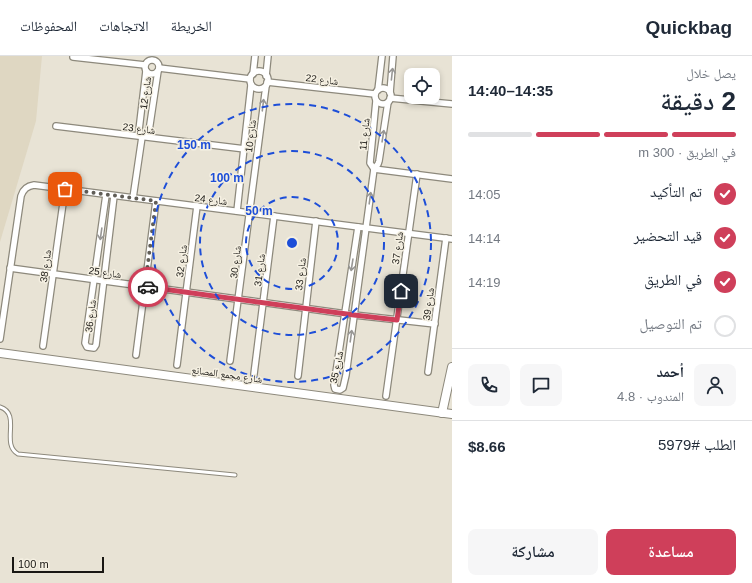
<!DOCTYPE html>
<html lang="ar">
<meta charset="utf-8">
<style>
body{margin:0;font-family:Helvetica,"Noto Naskh Arabic",sans-serif;background:#f6f6f7;color:#1f2937;direction:rtl;height:100vh;display:flex;flex-direction:column;font-size:15px;white-space:nowrap}
*{box-sizing:border-box;margin:0}
p{font-size:13px;color:#747a83}
.icon{flex:none;width:22px;height:22px;fill:none;stroke:currentColor;stroke-width:2;stroke-linecap:round;stroke-linejoin:round}
.map{position:relative;flex:1;overflow:hidden;direction:ltr}
.panel{display:flex;flex-direction:column;background:#fff;width:300px}
.panel>*{flex:none}
.controls{position:absolute;left:404px;top:12px;display:grid;gap:8px}
.controls a{display:grid;place-items:center;width:36px;height:36px;border-radius:8px;background:#fff;box-shadow:0 2px 6px #0003;font-size:20px}
.scale{position:absolute;left:12px;bottom:10px;width:92px;box-sizing:border-box;padding-left:4px;border:2px solid #191713;border-top:0;font-size:11px;line-height:14px;white-space:nowrap;color:#191713;-webkit-text-stroke:3px #f5f0e2;paint-order:stroke}
.pin{position:absolute;display:grid;place-items:center;width:34px;height:34px;color:#fff;margin:-17px;border-radius:8px;box-shadow:0 2px 6px #0006}
.courier{position:absolute;display:grid;place-items:center;width:40px;height:40px;margin:-20px;border:3px solid #cf3f5a;border-radius:50%;background:#fff;color:#222;box-shadow:0 1px 5px #0007}
.head em{font-style:normal;font-weight:600}
.head div{display:flex;flex-direction:column-reverse}
.head{display:flex;align-items:center;justify-content:space-between;height:68px;padding:0 16px}
h1{font-size:26px;font-weight:600;line-height:30px}
.bar{display:grid;grid-template-columns:repeat(4,1fr);gap:6px 4px;align-content:center;height:48px;padding:0 16px}
.bar i{height:5px;border-radius:3px;background:#e0e1e3}
.bar .current{background:#cf3f5a}
.bar p{grid-column:span 4}
.line{display:flex;align-items:center;gap:10px;padding:0 16px;border-top:1px solid #e0e1e3}
.line div{flex:1}
.round{display:grid;place-items:center;flex:none;width:42px;height:42px;border-radius:8px;background:#f6f6f7}
ol{padding:0 16px;list-style:none}
li{display:flex;align-items:center;gap:12px;height:44px}
li p{margin-inline-start:auto}
li .icon{padding:4px;border-radius:50%;background:#cf3f5a;color:#fff;stroke-width:4}
li:last-child{color:#747a83}
li i{width:22px;height:22px;border:2px solid #e0e1e3;border-radius:50%}
.button{display:flex;gap:8px;margin-top:auto;padding:8px 16px}
.button a{flex:1;height:46px;border-radius:8px;background:#cf3f5a;color:#fff;font-size:16px;font-weight:600;line-height:46px;text-align:center}
.button a+a{background:#f6f6f7;color:#1f2937}
header{display:flex;align-items:center;gap:24px;box-sizing:border-box;height:56px;padding:0 20px;background:#fff;border-bottom:1px solid #e0e1e3}
header strong{font-size:19px}
nav{display:flex;gap:22px;margin-inline-start:auto;font-size:14px}
main{display:flex;flex:1;min-height:0}
.map>svg:first-child{display:block}
</style>
<header>
<strong>Quickbag</strong>
<nav><a>الخريطة</a><a>الاتجاهات</a><a>المحفوظات</a></nav>
</header>
<main>
<section class="panel">
<div class="head"><div><h1>2 دقيقة</h1><p>يصل خلال</p></div><em>14:35–14:40</em></div>
<div class="bar"><i class="current"></i><i class="current"></i><i class="current"></i><i></i><p>في الطريق · 300 m</p></div>
<ol>
<li><svg class="icon" aria-label="check" viewBox="0 0 24 24"><path d="M5 12l5 5 9-10"/></svg>تم التأكيد<p>14:05</p></li>
<li><svg class="icon" aria-label="check" viewBox="0 0 24 24"><path d="M5 12l5 5 9-10"/></svg>قيد التحضير<p>14:14</p></li>
<li><svg class="icon" aria-label="check" viewBox="0 0 24 24"><path d="M5 12l5 5 9-10"/></svg>في الطريق<p>14:19</p></li>
<li><i></i>تم التوصيل</li>
</ol>
<div class="line" style="height:72px"><a class="round"><svg class="icon" aria-label="person" viewBox="0 0 24 24"><circle cx="12" cy="8" r="4"/><path d="M4 21q1-7 8-7t8 7"/></svg></a><div><b>أحمد</b><p>المندوب · 4.8</p></div><a class="round"><svg class="icon" aria-label="chat" viewBox="0 0 24 24"><path d="M4 5h16v11H9l-5 4z"/></svg></a><a class="round"><svg class="icon" aria-label="phone" viewBox="0 0 24 24"><path d="M5 4h4l2 5-3 2q2 4 5 5l2-3 5 2v4C11 20 4 13 5 4z"/></svg></a></div>
<div class="line" style="height:52px"><div>الطلب #5979</div><b>$8.66</b></div>
<div class="button"><a>مساعدة</a><a>مشاركة</a></div>
</section>
<div class="map">
<svg width="452" height="527" viewBox="0 0 452 527">
<rect width="100%" height="100%" fill="#e8e3d5"/>
<polygon fill="#dfd7c2" points="0,0 42,0 36,65 0,186"/>
<g fill="none" stroke-linecap="round" stroke-linejoin="round">
<defs>
<path id="lane" d="M0 351C22 358 0 388 18 398L235 419"/>
<g id="street">
<polyline points="73,1 145,9"/>
<circle cx="152" cy="11" r="7"/>
<polyline points="159,12 250,23"/>
<circle cx="259" cy="24" r="9"/>
<polyline points="253,18 255,0"/>
<polyline points="266,20 268,0"/>
<polyline points="267,26 375,38"/>
<circle cx="383" cy="40" r="8"/>
<polyline points="378,34 382,0"/>
<polyline points="390,37 393,0"/>
<polyline points="390,42 452,48"/>
<polyline points="56,70 245,93"/>
<polyline points="142,81 145,80 149,75 158,15"/>
<polyline points="374,113 452,123"/>
<polyline points="374,113 370,107 376,45"/>
<polyline points="106,139 85,287 87,291 94,292 96,289 114,140"/>
<polyline points="133,142 142,81 139,74 146,15"/>
<polyline points="237,155 251,29"/>
<polyline points="358,171 334,329 335,333 340,334 343,332 346,319 374,113 378,108 379,105 388,46"/>
<polyline points="10,212 354,259 435,268"/>
<path d="M0 283 21 140C23 133 27 130 34 129L452 183"/>
<polyline points="43,290 65,133"/>
<polyline points="136,299 156,145"/>
<polyline points="230,305 266,30"/>
<polyline points="177,309 197,150"/>
<polyline points="428,316 446,182"/>
<polyline points="254,318 274,160"/>
<polyline points="298,320 316,165"/>
<polyline points="386,340 417,118"/>
</g>
<g id="secondary">
<polyline points="0,297 452,358"/>
<polyline points="442,357 452,311"/>
</g>
</defs>
<use href="#lane" stroke="#8d897c" stroke-width="5"/>
<use href="#street" stroke="#8d897c" stroke-width="8"/>
<use href="#secondary" stroke="#8d897c" stroke-width="10"/>
<use href="#lane" stroke="#fff" stroke-width="3"/>
<use href="#street" stroke="#fff" stroke-width="5.5"/>
<use href="#secondary" stroke="#fff" stroke-width="8"/>
</g>
<defs><path id="oneway-shaft" d="M-6 0H5M1.5-3L5.5 0L1.5 3" fill="none" stroke-width="1.6" stroke-linecap="round" stroke-linejoin="round"/></defs>
<g stroke="#989795">
<use href="#oneway-shaft" transform="translate(392 18) rotate(-84)"/>
<use href="#oneway-shaft" transform="translate(263 49) rotate(-83)"/>
<use href="#oneway-shaft" transform="translate(383 80) rotate(-81)"/>
<use href="#oneway-shaft" transform="translate(370 142) rotate(-82)"/>
<use href="#oneway-shaft" transform="translate(101 178) rotate(98)"/>
<use href="#oneway-shaft" transform="translate(352 209) rotate(99)"/>
<use href="#oneway-shaft" transform="translate(351 280) rotate(-82)"/>
</g>
<g fill="none" stroke-linecap="round" stroke-linejoin="round">
<polyline stroke="#615e57" stroke-width="4" stroke-dasharray="0 7.2" points="65,133 156,145 145,230 148,231"/>
<polyline stroke="#cf3f5a" stroke-width="5" points="148,231 354,259 397,264 401,235"/>
</g>
<g fill="none" stroke="#1d4ed8" stroke-width="2" stroke-dasharray="7 5">
<circle cx="292" cy="187" r="46"/>
<circle cx="292" cy="187" r="92"/>
<circle cx="292" cy="187" r="139"/>
</g>
<g text-anchor="middle" stroke-width="3" stroke-linejoin="round" paint-order="stroke">
<g font-size="10" fill="#191713" stroke="#f5f0e2">
<text transform="translate(322 23) rotate(7)" y="4">شارع 22</text>
<text transform="translate(145 37) rotate(-82)" y="4">شارع 12</text>
<text transform="translate(139 72) rotate(7)" y="4">شارع 23</text>
<text transform="translate(364 78) rotate(-84)" y="4">شارع 11</text>
<text transform="translate(250 80) rotate(-83)" y="4">شارع 10</text>
<text transform="translate(211 143) rotate(7)" y="4">شارع 24</text>
<text transform="translate(397 192) rotate(-82)" y="4">شارع 37</text>
<text transform="translate(181 205) rotate(-83)" y="4">شارع 32</text>
<text transform="translate(235 206) rotate(-83)" y="4">شارع 30</text>
<text transform="translate(45 210) rotate(-82)" y="4">شارع 38</text>
<text transform="translate(259 214) rotate(-83)" y="4">شارع 31</text>
<text transform="translate(105 216) rotate(8)" y="4">شارع 25</text>
<text transform="translate(300 218) rotate(-83)" y="4">شارع 33</text>
<text transform="translate(428 248) rotate(-82)" y="4">شارع 39</text>
<text transform="translate(90 260) rotate(-83)" y="4">شارع 36</text>
<text transform="translate(336 311) rotate(-78)" y="4">شارع 35</text>
<text transform="translate(227 318) rotate(8)" y="4">شارع مجمع المصانع</text>
</g>
</g>
<circle cx="292" cy="187" r="6" fill="#1d4ed8" stroke="#f5f0e2" stroke-width="2"/>
<g font-size="12" text-anchor="middle" font-weight="bold" fill="#1d4ed8" stroke="#f5f0e2" stroke-width="3" stroke-linejoin="round" paint-order="stroke">
<text x="194" y="93">150 m</text>
<text x="227" y="126">100 m</text>
<text x="259" y="159">50 m</text>
</g>
</svg>
<div class="controls">
<a><svg class="icon" aria-label="locate" viewBox="0 0 24 24"><circle cx="12" cy="12" r="6"/><path d="M12 2v4M12 18v4M2 12h4M18 12h4"/></svg></a>
</div>
<div class="scale">100 m</div>
<div class="pin" style="left:65px;top:133px;background:#ea580c"><svg class="icon" aria-label="bag" viewBox="0 0 24 24"><path d="M5 8h14l-1 12H6zM9 8a3 3 0 0 1 6 0"/></svg></div>
<div class="pin" style="left:401px;top:235px;background:#1f2937"><svg class="icon" aria-label="home" viewBox="0 0 24 24"><path d="M3 11l9-7 9 7M6 9v11h12V9"/></svg></div>
<div class="courier" style="left:148px;top:231px"><svg class="icon" aria-label="car" viewBox="0 0 24 24"><path d="M5 17H2v-5l4-1 3-4h7l3 4 3 1v5h-3M9 17h6M6 11h13"/><circle cx="7" cy="17" r="2"/><circle cx="17" cy="17" r="2"/></svg></div>
</div>
</main>
